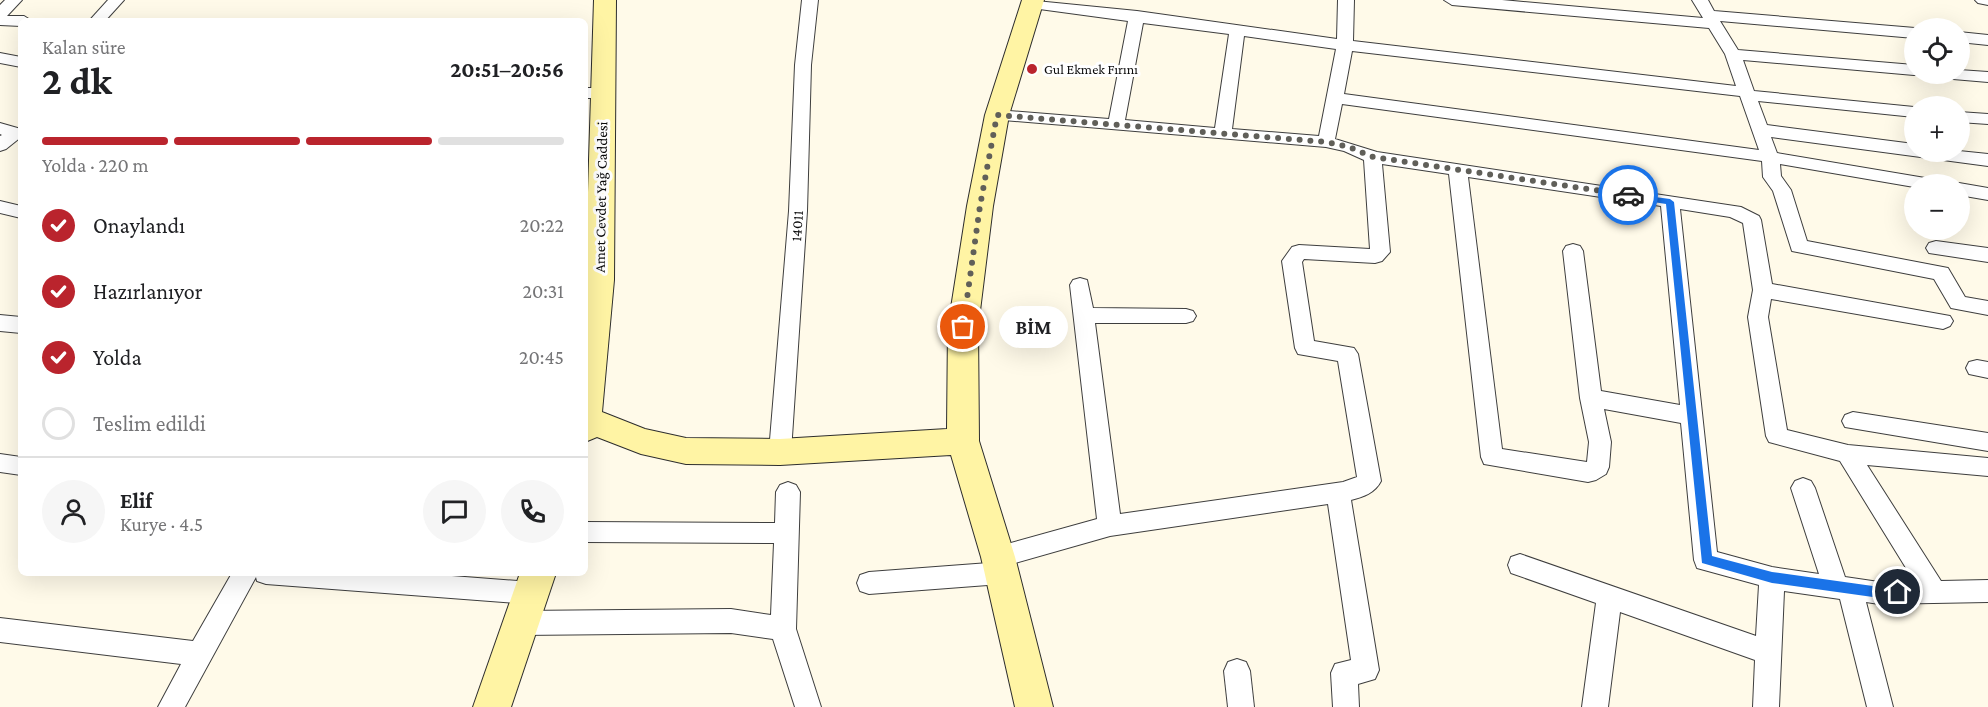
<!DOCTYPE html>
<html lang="tr">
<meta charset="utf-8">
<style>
body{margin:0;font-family:"Crimson Pro",serif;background:#f6f6f6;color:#202124;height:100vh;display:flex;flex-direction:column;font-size:22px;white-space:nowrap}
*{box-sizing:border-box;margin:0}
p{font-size:20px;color:#757577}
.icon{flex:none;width:33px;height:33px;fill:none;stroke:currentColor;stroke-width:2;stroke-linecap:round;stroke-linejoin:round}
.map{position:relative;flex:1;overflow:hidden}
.sheet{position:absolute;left:18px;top:18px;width:570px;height:558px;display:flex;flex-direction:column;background:#fff;border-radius:9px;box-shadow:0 6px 24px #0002}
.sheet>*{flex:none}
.buttons{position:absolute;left:1904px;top:18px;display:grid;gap:12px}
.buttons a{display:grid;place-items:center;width:66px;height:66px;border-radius:50%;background:#fff;box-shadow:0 6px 24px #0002;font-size:30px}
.pin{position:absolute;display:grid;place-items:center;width:51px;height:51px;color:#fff;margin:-26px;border:3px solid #fff;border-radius:50%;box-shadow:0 2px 6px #0007}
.courier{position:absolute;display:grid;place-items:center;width:60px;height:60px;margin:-30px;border:4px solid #1a73e8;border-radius:50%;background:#fff;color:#222;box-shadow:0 2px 8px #0007}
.bubble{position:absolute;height:42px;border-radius:21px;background:#fff;box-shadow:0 6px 24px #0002;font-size:20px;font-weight:700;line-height:42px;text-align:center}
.headline em{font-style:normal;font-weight:700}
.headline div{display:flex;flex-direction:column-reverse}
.headline{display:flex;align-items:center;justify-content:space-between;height:102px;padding:0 24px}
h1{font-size:39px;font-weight:700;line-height:45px}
.bar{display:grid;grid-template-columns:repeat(4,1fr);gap:9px 6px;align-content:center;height:72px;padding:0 24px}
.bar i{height:8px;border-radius:4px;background:#e0e0e0}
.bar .current{background:#ba242d}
.bar p{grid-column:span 4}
.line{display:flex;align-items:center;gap:15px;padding:0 24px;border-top:2px solid #e0e0e0}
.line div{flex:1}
.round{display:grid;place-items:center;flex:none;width:63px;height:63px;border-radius:32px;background:#f6f6f6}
ol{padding:0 24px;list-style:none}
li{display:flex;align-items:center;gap:18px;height:66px}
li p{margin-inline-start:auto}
li .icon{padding:6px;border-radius:50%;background:#ba242d;color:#fff;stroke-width:4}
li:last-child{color:#757577}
li i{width:33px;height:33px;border:3px solid #e0e0e0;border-radius:50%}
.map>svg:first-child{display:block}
</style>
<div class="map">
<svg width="1988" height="707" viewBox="0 0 1988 707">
<rect width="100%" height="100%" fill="#fffae9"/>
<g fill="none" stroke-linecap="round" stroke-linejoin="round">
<defs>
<g id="street">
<polygon points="5,0 22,0 7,16 24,16 32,21 21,21 21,26 0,25 0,5"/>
<polygon points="108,0 124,0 105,21 89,21"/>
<polygon points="802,0 818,0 811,65 807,211 791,452 788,459 780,461 772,459 769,452 789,211 795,65"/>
<path d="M1026 0 1137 11 1337 39 1338 0H1354L1353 41 1736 86 1725 54 1709 28 1452 5 1444 0H1502L1703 18 1692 0H1708L1714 11 1915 28 1914 38 1720 21 1738 50 1914 65V74H1920L1914 75 1743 60 1754 91 1914 107V117L1758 101 1767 125 1914 144V152L1959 151 1988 154V166L1771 137 1777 153 1937 180 1940 184H1914V187L1780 164 1781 176 1791 190 1807 241 1948 268 1965 297 1988 301V315L1951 308 1934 279 1792 251 1773 191 1763 177 1762 161 1342 104 1335 139 1377 152 1741 207 1759 216 1761 220 1772 284 1950 316 1953 321 1950 326 1943 329 1771 299 1768 317 1787 430 1848 445 1988 458V476L1867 465 1941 581 1988 580V602L1879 604 1866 602 1893 707H1867L1840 599 1784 591 1779 707H1753L1755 660 1620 612 1608 707H1582L1596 603 1511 573 1508 565 1511 557 1520 554 1756 636 1759 585 1697 568 1694 560 1681 423 1604 409 1611 442 1609 467 1606 474 1596 480 1588 482 1484 464 1481 457 1449 174 1382 164 1390 252 1382 261 1375 263 1304 259 1302 262 1314 341 1354 348 1358 354 1381 481C1375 493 1363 497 1351 500L1379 670 1375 679 1358 684 1359 707H1333L1331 673 1335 664 1351 660 1328 504 1110 536 1008 565 1013 573 1010 581 1001 584 869 594 860 591 857 583 860 575 869 572 989 563 986 557 989 549 1097 519 1070 285 1073 280 1080 278 1087 280 1093 308 1186 309 1193 311 1196 316 1193 321 1186 323H1095L1120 514 1343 482 1357 477 1338 361 1298 354 1295 348 1282 261 1292 247 1299 245 1370 249 1364 160 1344 151 1326 147 991 119 988 115 991 111 997 110 1109 119 1128 21 1032 8 1027 6 1024 3ZM1143 23 1229 34 1215 128 1125 120ZM1244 36 1336 49 1319 136 1232 129ZM1352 51 1740 96 1759 150 1344 94ZM1468 177 1661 206 1680 405 1601 391 1583 251 1580 246 1573 244 1566 246 1563 251 1580 398 1589 442 1587 462 1502 449ZM1680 209 1730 217 1743 223 1753 290 1748 317 1766 436 1769 442 1840 461 1914 581 1879 582 1845 577 1815 488 1811 481 1803 478 1795 481 1791 488 1819 574 1772 567 1717 552Z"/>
<polygon points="1975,0 1988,0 1988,5 1978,3"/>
<polygon points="1959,32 1988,35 1988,45 1959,42"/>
<polygon points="0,53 21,57 21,67 0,63"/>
<polygon points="1959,70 1988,72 1988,82 1953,79 1945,74 1959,74"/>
<polygon points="585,88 604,88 612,93 604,98 585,98"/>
<polygon points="1959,112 1988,114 1988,124 1959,122"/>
<polygon points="0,123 21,129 21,137 6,149 0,151 0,136 2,135 0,134"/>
<polygon points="1959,183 1988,188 1988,200 1959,195 1959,184 1954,184"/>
<polygon points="0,201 21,206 21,218 0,213"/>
<polygon points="1936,241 1988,248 1988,262 1929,253 1926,248 1929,243"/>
<polygon points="0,315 21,317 21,333 0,331"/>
<polygon points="1977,360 1988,362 1988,378 1969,374 1966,368 1969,362"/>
<polygon points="1853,412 1988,433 1988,451 1845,427 1842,421 1845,415"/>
<polygon points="0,454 21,457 21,475 0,472"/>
<polygon points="788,482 796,485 800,492 796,629 821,707 795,707 773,639 731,633 520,635 511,631 507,623 511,615 520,611 731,609 771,615 774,543 585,542 585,522 775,523 776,492 780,485"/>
<polygon points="232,573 413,573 531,582 540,585 543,593 540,601 531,604 266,584 257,581 256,577 185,707 158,707 181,664 0,642 0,618 193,641"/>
<polygon points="1237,659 1246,662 1250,671 1254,707 1228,707 1224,671 1228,662"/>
</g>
<g id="secondary">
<polygon points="594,0 616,0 614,280 602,412 645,429 686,438 780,439 947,429 948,327 967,206 985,115 1022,0 1044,0 1009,115 993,206 978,327 979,441 1015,557 1053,707 1015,707 981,557 951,455 780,465 686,464 641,454 597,437 585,442 585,288"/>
<polygon points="520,573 556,573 511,707 473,707"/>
</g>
</defs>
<use href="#street" stroke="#3e3e3e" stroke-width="2"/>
<use href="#secondary" stroke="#2d2d2d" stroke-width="2"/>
<use href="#street" fill="#fff" fill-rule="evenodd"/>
<use href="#secondary" fill="#fff4a4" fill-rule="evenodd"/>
</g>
<polygon fill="#1a73e8" points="1625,193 1670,199 1674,202 1712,556 1772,572 1880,587 1902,589 1902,596 1880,598 1772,583 1702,563 1666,204 1628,198 1624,195"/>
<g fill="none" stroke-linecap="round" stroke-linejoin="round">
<polyline stroke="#605f59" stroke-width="6" stroke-dasharray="0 10.8" points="963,327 980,206 997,115 1326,142 1349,147 1373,157 1628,195"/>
</g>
<circle fill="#ba242d" stroke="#fff" stroke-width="2" cx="1032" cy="69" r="6"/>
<g text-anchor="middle" stroke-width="6" stroke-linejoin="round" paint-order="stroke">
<g font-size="14" fill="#0b0b0b" stroke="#fff" text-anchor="start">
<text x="1044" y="74">Gul Ekmek Fırını</text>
</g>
<g font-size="15" fill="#0b0b0b" stroke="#fff">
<text transform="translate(601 197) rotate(-89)" y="5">Amet Cevdet Yağ Caddesi</text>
<text transform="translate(797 226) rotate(-86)" y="5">14011</text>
</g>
</g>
</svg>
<div class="buttons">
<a><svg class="icon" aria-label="locate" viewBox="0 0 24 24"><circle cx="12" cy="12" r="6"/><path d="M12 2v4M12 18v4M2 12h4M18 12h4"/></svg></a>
<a>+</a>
<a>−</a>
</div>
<div class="pin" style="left:963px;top:327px;background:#ea580c"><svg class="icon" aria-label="bag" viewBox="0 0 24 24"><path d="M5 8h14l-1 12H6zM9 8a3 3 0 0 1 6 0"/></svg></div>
<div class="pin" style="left:1898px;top:592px;background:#1f2937"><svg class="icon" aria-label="home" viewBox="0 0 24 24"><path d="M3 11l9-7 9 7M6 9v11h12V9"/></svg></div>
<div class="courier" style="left:1628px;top:195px"><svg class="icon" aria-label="car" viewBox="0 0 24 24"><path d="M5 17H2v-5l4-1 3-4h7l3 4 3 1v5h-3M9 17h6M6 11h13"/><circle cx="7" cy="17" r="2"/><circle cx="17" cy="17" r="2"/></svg></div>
<div class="bubble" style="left:999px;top:306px;width:69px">BİM</div>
<section class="sheet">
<div class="headline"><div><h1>2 dk</h1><p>Kalan süre</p></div><em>20:51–20:56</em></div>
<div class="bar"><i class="current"></i><i class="current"></i><i class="current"></i><i></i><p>Yolda · 220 m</p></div>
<ol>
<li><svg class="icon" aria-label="check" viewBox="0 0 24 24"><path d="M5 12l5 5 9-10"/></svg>Onaylandı<p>20:22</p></li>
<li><svg class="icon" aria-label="check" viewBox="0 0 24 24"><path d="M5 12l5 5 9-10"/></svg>Hazırlanıyor<p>20:31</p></li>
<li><svg class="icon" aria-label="check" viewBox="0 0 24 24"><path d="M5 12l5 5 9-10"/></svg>Yolda<p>20:45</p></li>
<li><i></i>Teslim edildi</li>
</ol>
<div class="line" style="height:108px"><a class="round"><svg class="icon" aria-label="person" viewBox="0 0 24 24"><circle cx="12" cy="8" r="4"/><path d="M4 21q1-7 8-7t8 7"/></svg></a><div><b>Elif</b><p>Kurye · 4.5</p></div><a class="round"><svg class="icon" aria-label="chat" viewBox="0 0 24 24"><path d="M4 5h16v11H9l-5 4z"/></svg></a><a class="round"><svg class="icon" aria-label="phone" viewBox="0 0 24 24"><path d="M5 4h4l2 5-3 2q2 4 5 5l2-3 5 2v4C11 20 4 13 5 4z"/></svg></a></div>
</section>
</div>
